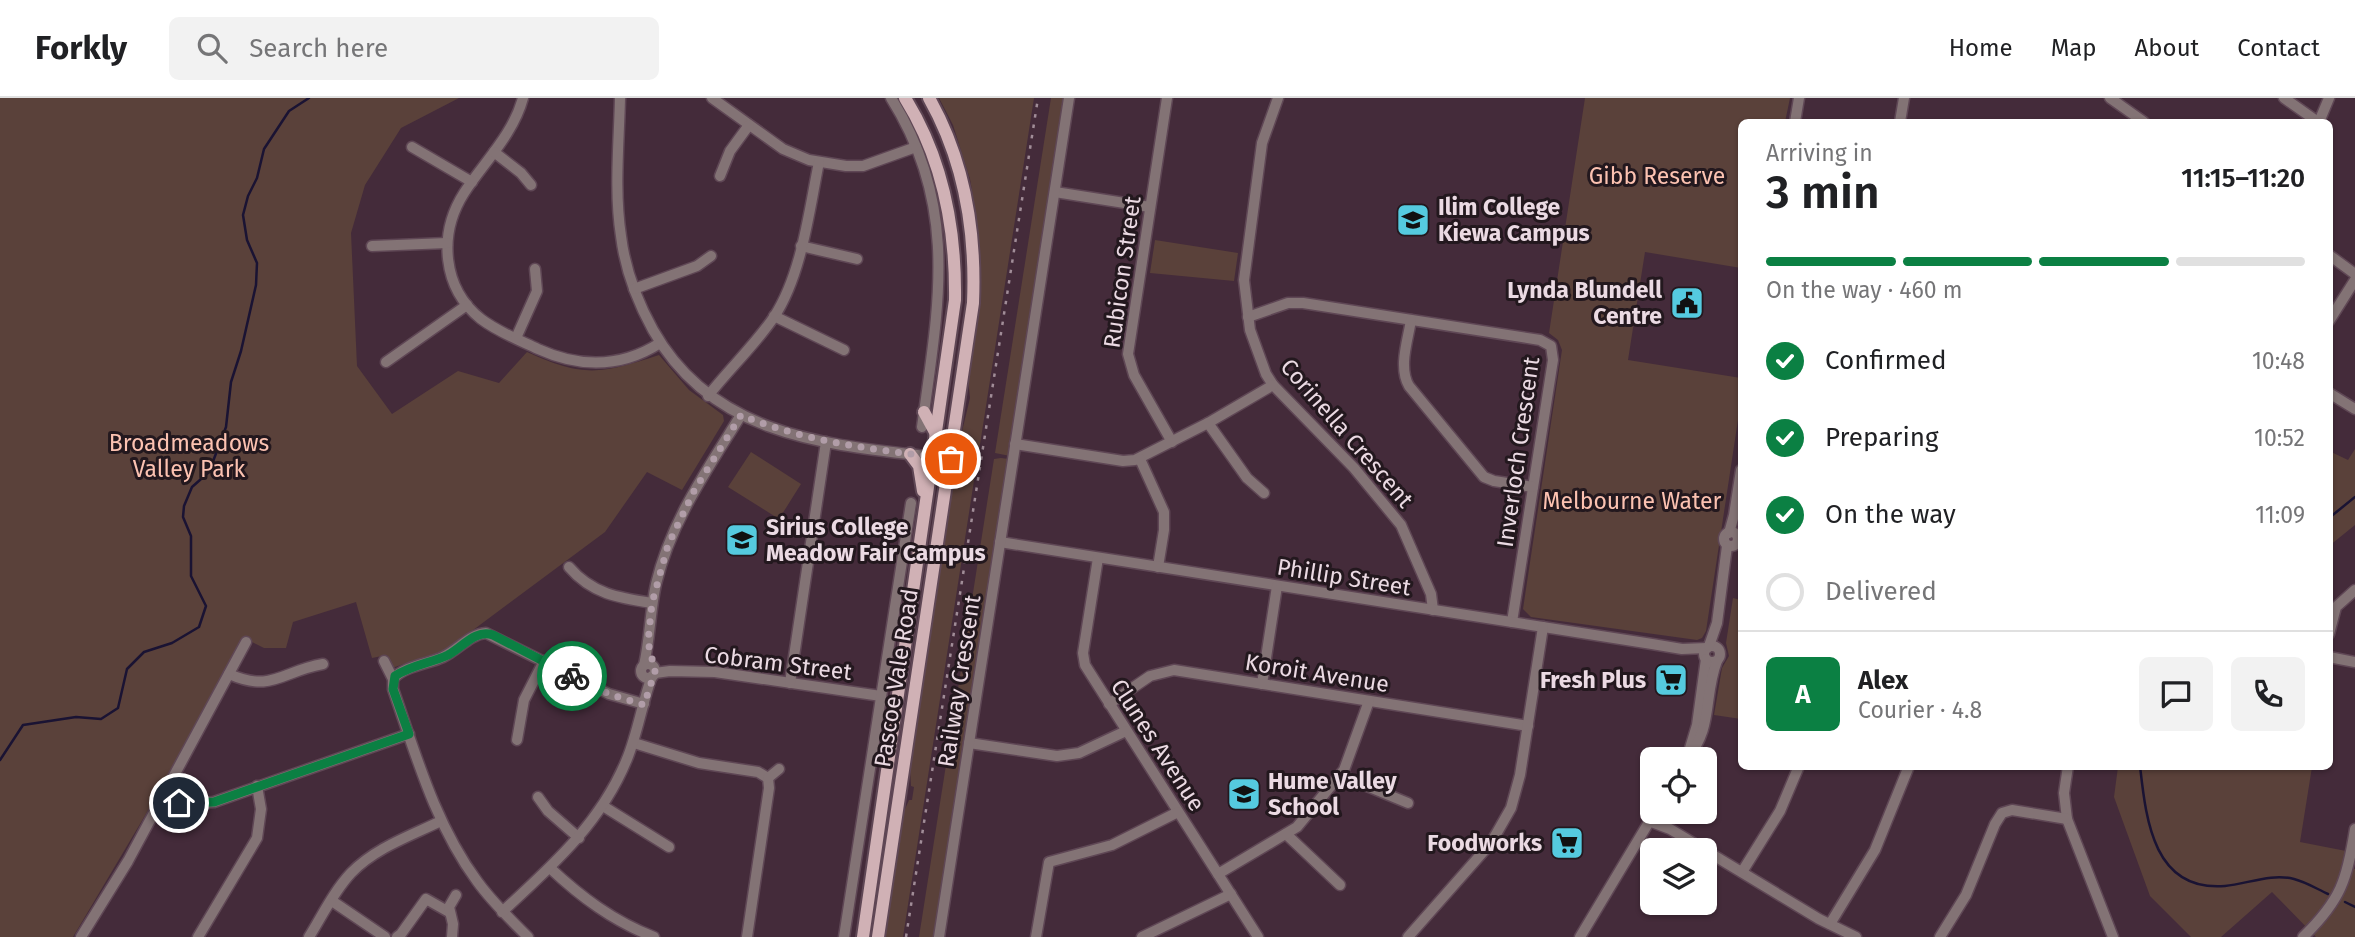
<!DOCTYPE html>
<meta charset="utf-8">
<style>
body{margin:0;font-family:"Fira Sans",sans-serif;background:#f2f2f2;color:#202124;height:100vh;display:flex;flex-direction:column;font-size:26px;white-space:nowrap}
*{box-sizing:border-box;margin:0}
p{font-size:23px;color:#757577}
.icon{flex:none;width:38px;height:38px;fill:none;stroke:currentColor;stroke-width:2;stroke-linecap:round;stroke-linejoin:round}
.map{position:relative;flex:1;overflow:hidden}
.sheet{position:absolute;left:1738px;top:21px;width:595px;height:651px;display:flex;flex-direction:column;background:#fff;border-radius:10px;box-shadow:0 2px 5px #0004}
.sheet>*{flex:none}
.fabs{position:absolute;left:1640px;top:649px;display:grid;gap:14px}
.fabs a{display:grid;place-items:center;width:77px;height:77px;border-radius:10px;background:#fff;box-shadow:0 2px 5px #0004;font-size:35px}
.pin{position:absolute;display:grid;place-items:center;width:60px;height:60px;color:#fff;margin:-30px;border:4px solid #fff;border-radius:50%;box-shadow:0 2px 7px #0007}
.courier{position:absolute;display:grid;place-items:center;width:70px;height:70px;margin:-35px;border:5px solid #0b8043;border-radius:50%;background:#fff;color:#222;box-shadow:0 2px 9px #0007}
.head em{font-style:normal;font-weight:600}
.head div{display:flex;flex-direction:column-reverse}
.head{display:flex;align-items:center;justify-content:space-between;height:119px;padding:0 28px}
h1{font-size:46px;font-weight:600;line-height:52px}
.bar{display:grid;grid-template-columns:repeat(4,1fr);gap:10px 7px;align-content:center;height:84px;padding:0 28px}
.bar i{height:9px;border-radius:5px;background:#e0e0e0}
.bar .current{background:#0b8043}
.bar p{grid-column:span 4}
.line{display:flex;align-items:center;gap:18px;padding:0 28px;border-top:2px solid #e0e0e0}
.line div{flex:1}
.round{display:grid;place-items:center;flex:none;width:74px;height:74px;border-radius:10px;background:#f2f2f2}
ol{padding:0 28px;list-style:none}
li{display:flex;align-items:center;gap:21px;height:77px}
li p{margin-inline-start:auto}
li .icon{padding:7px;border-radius:50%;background:#0b8043;color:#fff;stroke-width:4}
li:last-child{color:#757577}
li i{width:38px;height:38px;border:4px solid #e0e0e0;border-radius:50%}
header{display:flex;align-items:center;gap:42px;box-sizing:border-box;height:98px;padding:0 35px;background:#fff;border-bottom:2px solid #e0e0e0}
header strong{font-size:33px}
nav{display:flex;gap:38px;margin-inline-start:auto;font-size:24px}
.search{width:490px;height:63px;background:#f2f2f2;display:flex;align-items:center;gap:18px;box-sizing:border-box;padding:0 24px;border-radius:10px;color:#757577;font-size:26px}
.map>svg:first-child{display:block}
</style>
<header>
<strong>Forkly</strong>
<div class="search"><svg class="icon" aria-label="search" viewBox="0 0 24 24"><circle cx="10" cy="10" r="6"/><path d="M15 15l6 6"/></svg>Search here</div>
<nav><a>Home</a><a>Map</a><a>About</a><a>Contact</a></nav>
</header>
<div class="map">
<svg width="2355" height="839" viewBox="0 0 2355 839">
<rect width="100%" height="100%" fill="#442b3a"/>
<g fill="#5a413a">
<path d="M0 0H459L401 30 365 87 351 135 357 268 392 316 458 273 499 285 527 254C584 280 601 276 659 257L689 292 723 317 724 323 682 392 647 374 605 434 457 544 440 554 392 570 387 557 372 560 356 504 293 524 286 550H264L244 540 172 672 73 839H0Z"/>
<polygon points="939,0 1034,0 979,353 966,351 959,346 970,300 968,280 980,189 979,159 976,115 970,81 953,27"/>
<polygon points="1051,0 1065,0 1010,358 995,355"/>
<polygon points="1585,0 1790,0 1785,24 1741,24 1741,170 1645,154 1628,262 1741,280 1741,302 1706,533 1702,540 1697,542 1531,519 1523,511 1562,252 1558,242 1549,235"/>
<polygon points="1155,142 1238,155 1234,183 1150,175"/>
<polygon points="958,350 965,354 978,357 903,839 884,839 902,718 909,702 912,702 914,689 911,688 910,670"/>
<polygon points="2355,351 2355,427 2329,448 2329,353 2348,362"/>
<polygon points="751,354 801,386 779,421 728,389"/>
<polygon points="1001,360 1009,361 935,839 919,839 994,361"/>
<polygon points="1733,500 1741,502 1741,621 1714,617 1722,570 1729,558 1726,545"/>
<polygon points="2118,669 2312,669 2300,744 2346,753 2344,767 2355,771 2355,839 2316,839 2272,794 2221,839 2191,839 2150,798 2114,699"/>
</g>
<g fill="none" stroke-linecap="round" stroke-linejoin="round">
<g stroke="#1a1333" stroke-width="2.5">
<polyline points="2329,420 2355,399"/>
<polyline points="0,662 23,627 76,619 101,621 118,610 127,571 144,554 172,545 199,529 206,508 191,478 191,438 183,419 184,408 192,389 209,374 226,329 231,284 241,253 256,187 257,165 247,142 243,117 248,98 257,80 264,51 289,13 309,0"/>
<path d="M2140 668C2146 721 2153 794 2225 788 2247 786 2271 775 2294 781 2306 784 2317 791 2328 796"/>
<polyline points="2345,804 2355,809"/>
</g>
<defs>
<g id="minor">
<path d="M523 0C513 37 484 64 464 95 438 136 442 190 481 221 498 234 519 242 538 251 580 270 621 270 660 245"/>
<path d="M620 0C619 45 614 93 621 138 625 171 637 203 653 232 716 344 837 347 951 361"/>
<polyline points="712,0 783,51 809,62 846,68 863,68 916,49"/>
<path d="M891 0C960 109 938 210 922 329"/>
<polyline points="1167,0 1128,256 1134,277 1172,344"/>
<polyline points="1278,0 1262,45 1244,182 1250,232 1266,276 1273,287 1354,370 1401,427 1431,496 1433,512"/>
<polyline points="2110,0 2144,24"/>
<polyline points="2284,0 2318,24"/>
<polyline points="1795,24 1799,0"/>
<polyline points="1900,24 1904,0"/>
<polyline points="2319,24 2329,0"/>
<polyline points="412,49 472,84"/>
<polyline points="494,54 521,75 531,87"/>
<polyline points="720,78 730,53 749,27"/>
<polyline points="1055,94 1150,109"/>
<polyline points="372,148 447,145"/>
<polyline points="801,148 857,161"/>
<polyline points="2329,157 2355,176"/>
<polyline points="634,191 697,168 711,158"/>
<polyline points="774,218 844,252"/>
<polyline points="1248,219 1288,205 1303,205 1540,242 1551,248 1553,262 1512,524"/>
<path d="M1411 222C1408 242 1398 269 1409 288L1484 379 1494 383 1533 389"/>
<polyline points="2329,223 2355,182"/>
<polyline points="516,240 537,193 535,171"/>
<polyline points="386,264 467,207"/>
<polyline points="2329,295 2355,311"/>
<path d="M708 298C729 271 755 247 774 219 802 176 809 113 819 64"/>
<polyline points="1208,325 1247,380 1264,395"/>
<polyline points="1015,346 1123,363 1135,362 1208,325 1273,287"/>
<polyline points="1140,361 1164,414 1164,432 1158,469"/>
<circle cx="1731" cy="441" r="7"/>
<polyline points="1729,435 1734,417 1741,372"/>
<polyline points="1000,444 1652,546 1682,551 1707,550"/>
<polyline points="1098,460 1083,555 1085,567 1258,839"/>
<path d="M569 469C592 496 619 500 652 505"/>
<polyline points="2329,536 2336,509 2355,492"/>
<circle cx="1712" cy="556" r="8"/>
<polyline points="1709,548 1717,525 1727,448"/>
<polyline points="2329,559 2355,564"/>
<path d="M384 563 393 581V591C416 657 435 726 477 783 492 804 510 821 528 839"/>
<circle cx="648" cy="573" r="7"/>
<path d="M644 567C650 541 650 513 656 486 671 423 707 372 741 317"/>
<polyline points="655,575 670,573 715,574 881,598"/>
<path d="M229 576C272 595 282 573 323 566"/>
<path d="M393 581C404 568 428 566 443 559 458 552 470 536 486 535L609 596 644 606"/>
<polyline points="790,585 826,344"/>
<polyline points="1262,586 1277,488"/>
<polyline points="1109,606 1150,578 1174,572 1528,628"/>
<polyline points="517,642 524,602 544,563"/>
<polyline points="634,645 699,665 758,674 768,680 769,690 747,839"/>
<polyline points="969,645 1057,658 1079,655 1126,633"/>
<polyline points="1688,657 1697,627 1706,561"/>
<path d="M1686 662C1714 630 1703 599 1717 563"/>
<polyline points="2068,668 2064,695 2067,721 2113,839"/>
<polyline points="1340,677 1408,705"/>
<polyline points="768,680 779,671"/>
<polyline points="162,699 190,706 214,704 409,636"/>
<polyline points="538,699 548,713 579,740"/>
<polyline points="603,708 669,749"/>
<polyline points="1649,723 1670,731 1819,821 1856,839"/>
<polyline points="1286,736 1340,787"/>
<path d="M550 770C581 799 613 823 654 839"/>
<polyline points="1742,774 1780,713 1799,668"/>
<polyline points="1218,776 1297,729 1344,672 1369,603"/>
<polyline points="332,803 385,839"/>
<path d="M502 814C552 768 601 725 627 661 638 634 642 605 652 578"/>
<polyline points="1830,826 1875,752 1909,668"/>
<polyline points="81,839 128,763 246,544"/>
<polyline points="198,839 257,740 261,711 257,688"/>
<path d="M309 839C322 818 334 793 351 775 375 750 410 738 441 723"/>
<polyline points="397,839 401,836 426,801 449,814"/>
<polyline points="452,839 453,826 449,809 456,797"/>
<polyline points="844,839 911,405"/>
<polyline points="939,839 1069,0"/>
<polyline points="1036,839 1049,764 1112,747 1178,714"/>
<polyline points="1142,839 1231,796"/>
<polyline points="1408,839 1491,745 1511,710 1520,677 1543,529"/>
<polyline points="1580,839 1655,714"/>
<polyline points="1940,839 1966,797 1995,726 2002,715 2012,712 2067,721"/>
<path d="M2303 839C2341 802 2347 782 2355 731"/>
</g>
<g id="major">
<polyline points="924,314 936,336"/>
<polyline points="910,356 919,368 923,393"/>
<path d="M863 839 955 202C956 131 943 61 905 0"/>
<path d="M878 839 973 205C976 134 964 62 929 0"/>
</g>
</defs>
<use href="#minor" stroke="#5f4755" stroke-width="13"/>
<use href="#major" stroke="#5f4755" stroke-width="16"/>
<use href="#minor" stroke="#837375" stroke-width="10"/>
<use href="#major" stroke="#d0b1b5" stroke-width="12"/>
<polyline stroke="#a18d98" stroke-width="2.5" stroke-dasharray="3.5 7" stroke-linecap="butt" points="906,839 1038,0"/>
</g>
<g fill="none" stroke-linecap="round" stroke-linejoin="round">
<path stroke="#b19da8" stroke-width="7" stroke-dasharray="0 12.6" d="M572 578 609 596 644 607 655 573 648 544 652 505 668 447 694 393 741 317C808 345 879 352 951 361"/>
<path stroke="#0b8043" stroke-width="9" d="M179 705 214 704 409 636 393 591 395 578C411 567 431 565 448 557 463 549 475 531 493 537L572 578"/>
</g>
<defs>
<symbol id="school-square" viewBox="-11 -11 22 22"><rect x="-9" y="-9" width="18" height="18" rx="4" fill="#55cadf" stroke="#23181e"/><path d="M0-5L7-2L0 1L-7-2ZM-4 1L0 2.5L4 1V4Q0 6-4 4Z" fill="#111"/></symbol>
<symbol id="civic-square" viewBox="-11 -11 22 22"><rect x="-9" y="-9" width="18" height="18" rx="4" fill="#55cadf" stroke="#23181e"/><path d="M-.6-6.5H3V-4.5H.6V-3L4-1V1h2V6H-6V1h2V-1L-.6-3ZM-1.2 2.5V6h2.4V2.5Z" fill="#111"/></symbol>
<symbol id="supermarket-square" viewBox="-11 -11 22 22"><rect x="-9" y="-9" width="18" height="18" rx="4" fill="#55cadf" stroke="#23181e"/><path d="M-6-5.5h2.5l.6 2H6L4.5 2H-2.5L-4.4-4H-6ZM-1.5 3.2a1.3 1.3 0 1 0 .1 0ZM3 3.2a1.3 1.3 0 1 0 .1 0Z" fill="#111"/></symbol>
</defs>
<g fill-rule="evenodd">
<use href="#school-square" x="1394" y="103" width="38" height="38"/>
<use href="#civic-square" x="1668" y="186" width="38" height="38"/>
<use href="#school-square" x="723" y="423" width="38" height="38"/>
<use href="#supermarket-square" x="1652" y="563" width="38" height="38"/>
<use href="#school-square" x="1225" y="677" width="38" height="38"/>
<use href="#supermarket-square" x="1548" y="726" width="38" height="38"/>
</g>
<g text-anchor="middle" stroke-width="6" stroke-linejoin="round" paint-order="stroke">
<g font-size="23" fill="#fcc2b1" stroke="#23181e">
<text x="1657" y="86">Gibb Reserve</text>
<text x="189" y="353">Broadmeadows<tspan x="189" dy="26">Valley Park</tspan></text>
<text x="1632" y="411">Melbourne Water</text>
</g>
<g font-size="23" font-weight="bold" fill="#ebdae3" stroke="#23181e" text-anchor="start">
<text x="1438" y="117">Ilim College<tspan x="1438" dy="26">Kiewa Campus</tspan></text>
<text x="1662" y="200" text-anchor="end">Lynda Blundell<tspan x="1662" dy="26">Centre</tspan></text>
<text x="766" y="437">Sirius College<tspan x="766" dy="26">Meadow Fair Campus</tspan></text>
<text x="1646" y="590" text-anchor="end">Fresh Plus</text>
<text x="1268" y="691">Hume Valley<tspan x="1268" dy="26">School</tspan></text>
<text x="1542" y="753" text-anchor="end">Foodworks</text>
</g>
<g font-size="23" fill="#ebdae3" stroke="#23181e">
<text transform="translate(1122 174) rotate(-82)" y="8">Rubicon Street</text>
<text transform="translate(1347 335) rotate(49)" y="8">Corinella Crescent</text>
<text transform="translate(1518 354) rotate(-82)" y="8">Inverloch Crescent</text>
<text transform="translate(1344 479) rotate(9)" y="8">Phillip Street</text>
<text transform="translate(778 565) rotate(7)" y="8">Cobram Street</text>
<text transform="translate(1317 575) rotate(9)" y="8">Koroit Avenue</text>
<text transform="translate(896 580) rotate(-81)" y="8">Pascoe Vale Road</text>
<text transform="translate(959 583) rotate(-81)" y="8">Railway Crescent</text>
<text transform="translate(1158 647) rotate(57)" y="8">Clunes Avenue</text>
</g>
</g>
</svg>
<div class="fabs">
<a><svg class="icon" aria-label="locate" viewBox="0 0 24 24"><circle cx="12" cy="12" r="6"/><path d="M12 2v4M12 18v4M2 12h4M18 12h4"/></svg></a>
<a><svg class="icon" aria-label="layers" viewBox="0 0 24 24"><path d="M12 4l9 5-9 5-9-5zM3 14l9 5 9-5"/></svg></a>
</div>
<div class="pin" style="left:951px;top:361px;background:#ea580c"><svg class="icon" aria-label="bag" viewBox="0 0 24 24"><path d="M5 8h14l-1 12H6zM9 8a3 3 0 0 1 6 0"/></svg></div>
<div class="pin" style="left:179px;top:705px;background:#1f2937"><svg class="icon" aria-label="home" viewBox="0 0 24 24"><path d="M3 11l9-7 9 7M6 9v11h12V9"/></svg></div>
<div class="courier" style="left:572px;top:578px"><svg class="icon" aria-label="bike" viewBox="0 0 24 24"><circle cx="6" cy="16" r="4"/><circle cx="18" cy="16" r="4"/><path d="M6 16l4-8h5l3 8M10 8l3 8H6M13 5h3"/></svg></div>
<section class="sheet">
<div class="head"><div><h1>3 min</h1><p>Arriving in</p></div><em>11:15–11:20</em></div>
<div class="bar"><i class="current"></i><i class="current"></i><i class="current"></i><i></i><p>On the way · 460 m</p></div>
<ol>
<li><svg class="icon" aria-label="check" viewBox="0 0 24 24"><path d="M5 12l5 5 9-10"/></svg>Confirmed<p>10:48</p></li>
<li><svg class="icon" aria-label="check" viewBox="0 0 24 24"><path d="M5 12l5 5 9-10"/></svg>Preparing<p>10:52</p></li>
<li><svg class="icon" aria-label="check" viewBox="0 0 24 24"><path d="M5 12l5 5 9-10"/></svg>On the way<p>11:09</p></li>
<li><i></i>Delivered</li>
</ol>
<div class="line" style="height:126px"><b class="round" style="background:#0b8043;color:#fff">A</b><div><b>Alex</b><p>Courier · 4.8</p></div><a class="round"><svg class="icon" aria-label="chat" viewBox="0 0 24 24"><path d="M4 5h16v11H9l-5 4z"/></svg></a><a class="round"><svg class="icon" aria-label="phone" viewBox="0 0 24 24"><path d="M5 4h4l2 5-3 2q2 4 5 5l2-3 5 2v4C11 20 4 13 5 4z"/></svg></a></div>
</section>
</div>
